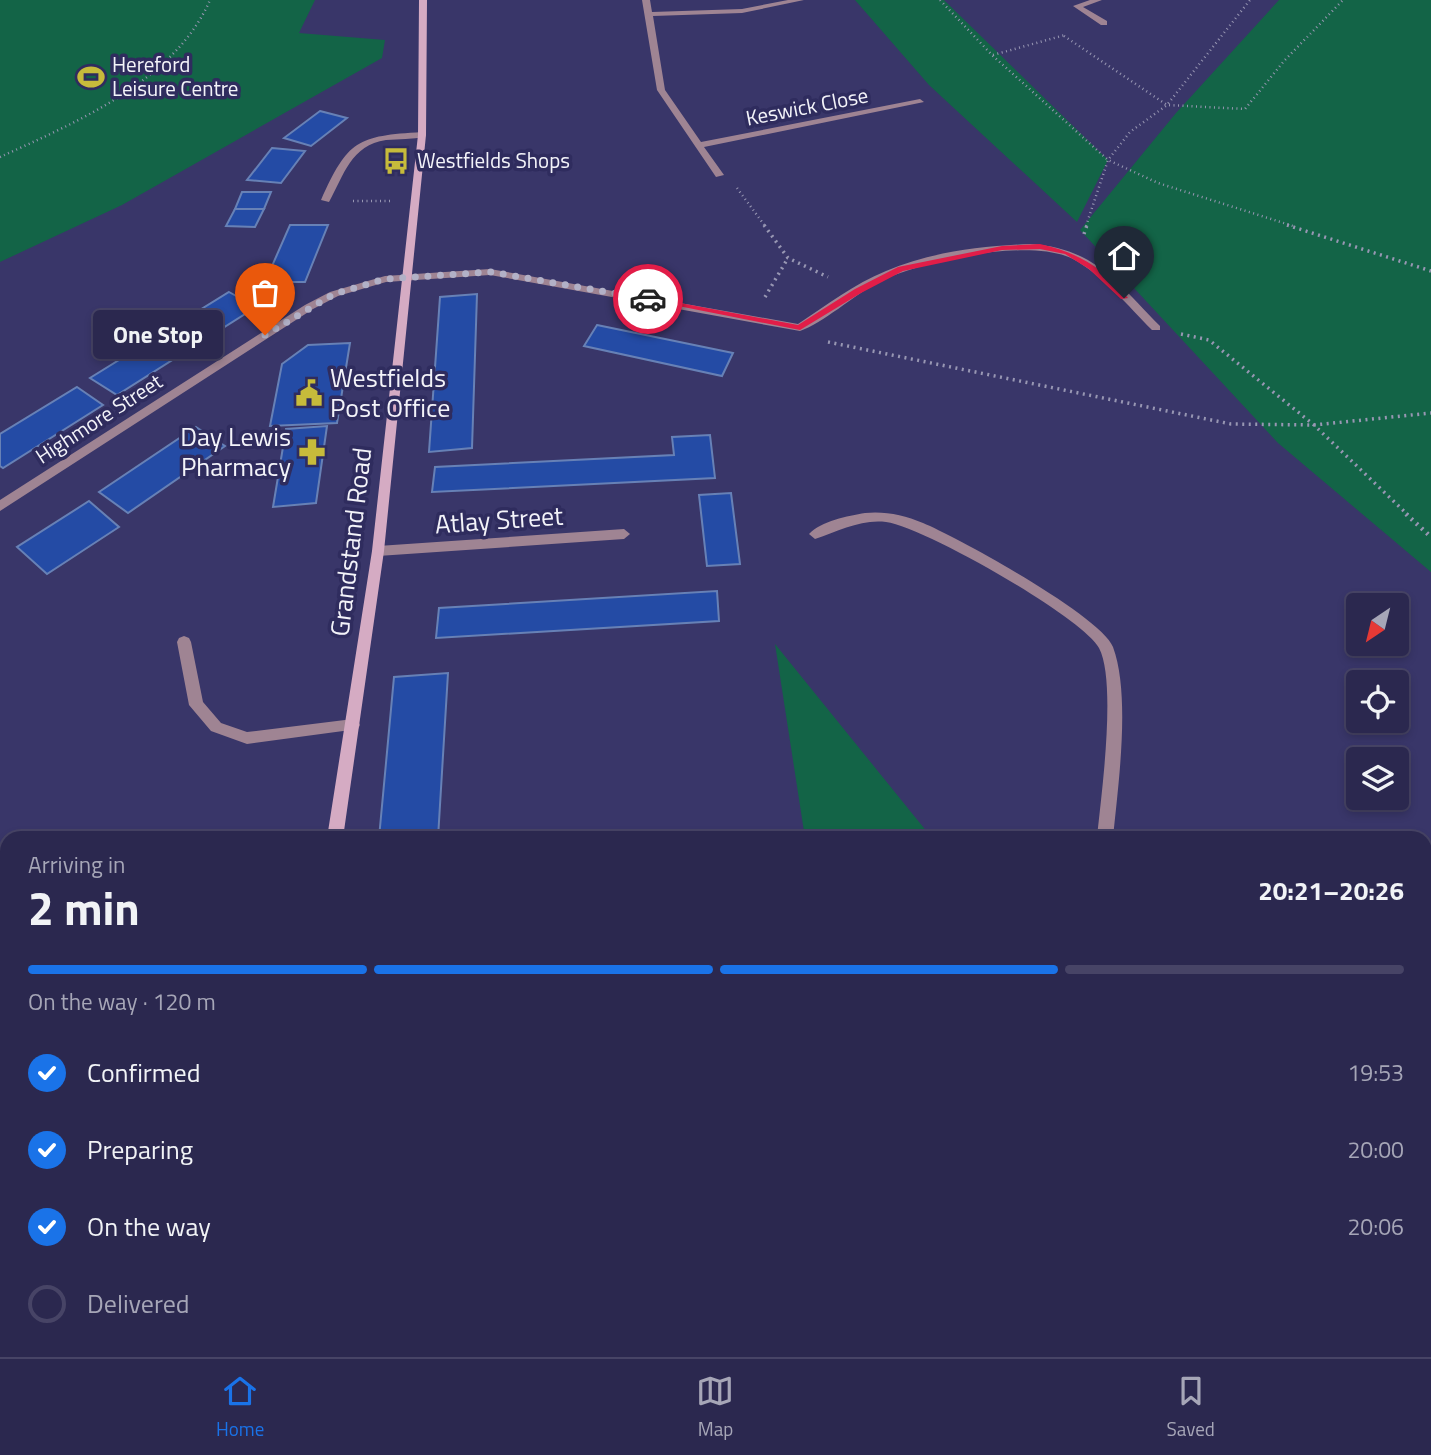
<!DOCTYPE html>
<meta charset="utf-8">
<style>
body{margin:0;font-family:"Titillium Web",sans-serif;background:#333056;color:#f1f3f6;height:100vh;display:flex;flex-direction:column;font-size:26px;white-space:nowrap}
*{box-sizing:border-box;margin:0}
p{font-size:23px;color:#a6a6b7}
.icon{flex:none;width:38px;height:38px;fill:none;stroke:currentColor;stroke-width:2;stroke-linecap:round;stroke-linejoin:round}
.map{position:relative;flex:1;overflow:hidden}
.panel{position:absolute;left:0px;top:831px;width:1432px;height:527px;display:flex;flex-direction:column;background:#2b284f;border-radius:21px 21px 0 0;box-shadow:0 4px 10px #0003,0 0 0 2px #474466}
.panel>*{flex:none}
.needle{width:46px;rotate:215deg}
.buttons{position:absolute;left:1346px;top:593px;display:grid;gap:14px}
.buttons a{display:grid;place-items:center;width:63px;height:63px;border-radius:7px;background:#2b284f;box-shadow:0 4px 10px #0003,0 0 0 2px #474466;font-size:35px}
.pin{position:absolute;display:grid;place-items:center;width:60px;height:60px;color:#fff;margin:-72px -30px;border-radius:50% 50% 50% 0;rotate:-45deg;box-shadow:0 0 7px #0007}
.pin .icon{rotate:45deg}
.courier{position:absolute;display:grid;place-items:center;width:70px;height:70px;margin:-35px;border:5px solid #e11d48;border-radius:50%;background:#fff;color:#222;box-shadow:0 2px 9px #0007}
.bubble{position:absolute;height:49px;border-radius:7px;background:#2b284f;box-shadow:0 4px 10px #0003,0 0 0 2px #474466;font-size:23px;font-weight:700;line-height:49px;text-align:center}
.headline em{font-style:normal;font-weight:700}
.headline div{display:flex;flex-direction:column-reverse}
.headline{display:flex;align-items:center;justify-content:space-between;height:119px;padding:0 28px}
h1{font-size:46px;font-weight:700;line-height:52px}
.bar{display:grid;grid-template-columns:repeat(4,1fr);gap:10px 7px;align-content:center;height:84px;padding:0 28px}
.bar i{height:9px;border-radius:5px;background:#474466}
.bar .on{background:#1a73e8}
.bar p{grid-column:span 4}
ol{padding:0 28px;list-style:none}
li{display:flex;align-items:center;gap:21px;height:77px}
li p{margin-inline-start:auto}
li .icon{padding:7px;border-radius:50%;background:#1a73e8;color:#fff;stroke-width:4}
li:last-child{color:#a6a6b7}
li i{width:38px;height:38px;border:4px solid #474466;border-radius:50%}
.dock{display:flex;justify-content:space-around;align-items:center;height:98px;border-top:2px solid #474466;background:#2b284f;font-size:19px;color:#a6a6b7}
.dock a{display:grid;justify-items:center;gap:4px}
.dock .on{color:#1a73e8}
.map>svg:first-child{display:block}
</style>
<div class="map">
<svg width="1431" height="1357" viewBox="0 0 1431 1357">
<rect width="100%" height="100%" fill="#393669"/>
<g fill="#136447">
<polygon points="0,0 315,0 299,33 385,40 382,58 122,205 0,262"/>
<polygon points="855,0 944,0 1108,160 1077,222 929,85"/>
<polygon points="1279,0 1431,0 1431,572 1278,443 1080,230 1176,113"/>
<polygon points="775,644 932,838 805,838"/>
<polygon points="885,1351 1349,1351 1354,1357 886,1357"/>
</g>
<g fill="#244ba5" stroke="#6781b6" stroke-width="2">
<polygon points="320,111 347,118 311,146 284,138"/>
<polygon points="272,148 305,151 281,183 247,180"/>
<polygon points="242,192 271,192 264,209 235,209"/>
<polygon points="235,209 264,209 255,227 226,226"/>
<polygon points="290,225 328,225 305,282 265,282"/>
<polygon points="229,292 256,307 117,395 90,378"/>
<polygon points="477,294 472,448 429,452 440,297"/>
<polygon points="597,325 733,353 722,376 584,346"/>
<polygon points="350,343 337,423 270,426 282,364 308,345"/>
<polygon points="77,387 103,405 3,468 0,466 0,434"/>
<polygon points="327,426 316,503 273,507 286,429"/>
<polygon points="196,427 225,446 128,513 99,492"/>
<polygon points="710,435 715,478 432,492 435,467 674,455 672,437"/>
<polygon points="731,493 740,564 707,566 699,495"/>
<polygon points="89,501 119,527 47,574 17,547"/>
<polygon points="717,591 719,621 436,638 439,608"/>
<polygon points="448,673 438,838 379,838 394,677"/>
<polygon points="327,1351 570,1351 519,1357 327,1357"/>
</g>
<g fill="none" stroke-linecap="round" stroke-linejoin="round">
<g stroke="#9897b3" stroke-width="2.5" stroke-dasharray="1 3.5" stroke-linecap="butt">
<polyline points="940,0 992,55 1108,160 1158,183 1293,226"/>
<polyline points="1064,36 1167,105 1245,109 1284,61 1343,0"/>
<polyline points="993,55 1065,35"/>
<path d="M0 157C75 123 175 81 210 0"/>
<polyline points="737,188 765,226"/>
<polyline points="353,201 390,201"/>
<polyline points="1086,226 1108,160 1130,132 1167,105 1250,0"/>
</g>
<g stroke="#9897b3" stroke-width="3.5" stroke-dasharray="2 4.5" stroke-linecap="butt">
<polyline points="764,225 788,258 828,277"/>
<polyline points="1287,225 1431,271"/>
<polyline points="1084,234 1087,225"/>
<polyline points="765,297 788,258"/>
<polyline points="1181,334 1209,340 1314,425 1408,515"/>
<polyline points="828,342 1231,424 1314,425 1431,413"/>
</g>
<polyline stroke="#9897b3" stroke-width="4.5" stroke-dasharray="2 5" stroke-linecap="butt" points="1406,514 1431,537"/>
<g fill="#9f8493" fill-rule="evenodd">
<path d="M865 513C885 511 904 515 923 523 957 537 1101 616 1113 647 1131 696 1118 786 1113 838H1097C1101 797 1117 682 1099 648 1082 617 924 527 886 522 861 519 839 531 815 539L809 534C821 521 848 516 865 513Z"/>
<polygon points="1424,1249 1431,1252 1431,1276 1424,1273"/>
</g>
<g fill="#9f8493" fill-rule="evenodd">
<polygon points="642,0 650,0 652,12 742,9 788,0 804,0 742,13 653,16 665,90 701,142 920,99 924,102 704,147 724,175 716,177 657,90"/>
<polygon points="1090,0 1102,0 1083,7 1107,21 1107,25 1101,25 1073,6"/>
<path d="M422 132 426 135 425 137C412 139 399 139 386 140 351 145 344 175 329 202L321 200C348 140 357 136 422 132Z"/>
<path d="M1030 244C1095 248 1117 283 1160 326V330H1152C1128 306 1104 276 1073 259 1030 237 918 261 877 283 853 296 823 323 800 331L490 275 386 282 338 296 313 309 0 511V500L305 305 330 292 385 276 490 269 798 324C827 305 854 284 886 271 930 252 982 246 1030 244Z"/>
<polygon points="624,529 630,534 624,539 378,556 372,551 378,546"/>
<polygon points="184,636 189,638 191,642 203,702 221,723 247,732 353,719 358,721 360,725 358,729 247,744 211,731 189,705 177,642 179,638"/>
<polygon points="7,926 7,945 0,948 0,929"/>
<polygon points="0,1002 7,1006 7,1027 0,1023"/>
</g>
<g fill="#d5abc3" fill-rule="evenodd">
<polygon points="419,0 427,0 426,135 384,551 343,838 327,838 372,551 418,135"/>
<polygon points="244,1351 264,1351 263,1357 243,1357"/>
</g>
</g>
<path fill="#e11d48" d="M1040 244C1079 253 1102 267 1128 298L1121 299 1089 269 1065 254 1040 249 1002 250 903 271 861 293 800 330 643 299 648 297 798 325 855 289 898 267 1002 246Z"/>
<g fill="none" stroke-linecap="round" stroke-linejoin="round">
<polyline stroke="#b2b1c7" stroke-width="7" stroke-dasharray="0 12.6" points="265,335 334,294 385,279 491,272 648,299"/>
</g>
<defs>
<symbol id="stadium-bare" viewBox="-9 -9 18 18"><path d="M0-5a6.5 5 0 1 0 0 10a6.5 5 0 1 0 0-10ZM-3.5-1.8h7v3.6h-7Z" fill="#c7bb3b" stroke="#2f2c5e" stroke-width="2.5" paint-order="stroke"/></symbol>
<symbol id="bus-bare" viewBox="-9 -9 18 18"><path d="M-5-6H5V4H4V6H2V4H-2V6H-4V4H-5ZM-3.5-4V0h7V-4ZM-3.5 1.2v1.5H-2V1.2ZM2 1.2v1.5H3.5V1.2Z" fill="#c7bb3b" stroke="#2f2c5e" stroke-width="2.5" paint-order="stroke"/></symbol>
<symbol id="civic-bare" viewBox="-9 -9 18 18"><path d="M-.6-6.5H3V-4.5H.6V-3L4-1V1h2V6H-6V1h2V-1L-.6-3ZM-1.2 2.5V6h2.4V2.5Z" fill="#c7bb3b" stroke="#2f2c5e" stroke-width="2.5" paint-order="stroke"/></symbol>
<symbol id="pharmacy-bare" viewBox="-9 -9 18 18"><path d="M-2-6h4v4h4v4h-4v4h-4v-4h-4v-4h4Z" fill="#c7bb3b" stroke="#2f2c5e" stroke-width="2.5" paint-order="stroke"/></symbol>
</defs>
<g fill-rule="evenodd">
<use href="#stadium-bare" x="72" y="58" width="38" height="38"/>
<use href="#bus-bare" x="377" y="142" width="38" height="38"/>
<use href="#civic-bare" x="290" y="374" width="38" height="38"/>
<use href="#pharmacy-bare" x="293" y="433" width="38" height="38"/>
</g>
<g text-anchor="middle" stroke-width="7" stroke-linejoin="round" paint-order="stroke">
<g font-size="21" fill="#f3f3f9" stroke="#2f2c5e" text-anchor="start">
<text x="112" y="72">Hereford<tspan x="112" dy="24">Leisure Centre</tspan></text>
<text x="417" y="168">Westfields Shops</text>
</g>
<g font-size="21" fill="#f3f3f9" stroke="#2f2c5e">
<text transform="translate(807 107) rotate(-11)" y="7">Keswick Close</text>
<text transform="translate(99 419) rotate(-33)" y="7">Highmore Street</text>
</g>
<g font-size="26" fill="#f3f3f9" stroke="#2f2c5e" text-anchor="start">
<text x="330" y="387">Westfields<tspan x="330" dy="30">Post Office</tspan></text>
<text x="291" y="446" text-anchor="end">Day Lewis<tspan x="291" dy="30">Pharmacy</tspan></text>
</g>
<g font-size="26" fill="#f3f3f9" stroke="#2f2c5e">
<text transform="translate(499 520) rotate(-4)" y="9">Atlay Street</text>
<text transform="translate(351 542) rotate(-83)" y="9">Grandstand Road</text>
</g>
</g>
</svg>
<div class="buttons">
<a><svg class="needle" viewBox="-14 -14 28 28"><path d="M0-13l5 13h-10z" fill="#e53935"/><path d="M0 13l5-13h-10z" fill="#a6a6b7"/></svg></a>
<a><svg class="icon" aria-label="locate" viewBox="0 0 24 24"><circle cx="12" cy="12" r="6"/><path d="M12 2v4M12 18v4M2 12h4M18 12h4"/></svg></a>
<a><svg class="icon" aria-label="layers" viewBox="0 0 24 24"><path d="M12 4l9 5-9 5-9-5zM3 14l9 5 9-5"/></svg></a>
</div>
<div class="pin" style="left:265px;top:335px;background:#ea580c"><svg class="icon" aria-label="bag" viewBox="0 0 24 24"><path d="M5 8h14l-1 12H6zM9 8a3 3 0 0 1 6 0"/></svg></div>
<div class="pin" style="left:1124px;top:298px;background:#1f2937"><svg class="icon" aria-label="home" viewBox="0 0 24 24"><path d="M3 11l9-7 9 7M6 9v11h12V9"/></svg></div>
<div class="courier" style="left:648px;top:299px"><svg class="icon" aria-label="car" viewBox="0 0 24 24"><path d="M5 17H2v-5l4-1 3-4h7l3 4 3 1v5h-3M9 17h6M6 11h13"/><circle cx="7" cy="17" r="2"/><circle cx="17" cy="17" r="2"/></svg></div>
<div class="bubble" style="left:93px;top:310px;width:130px">One Stop</div>
<section class="panel">
<div class="headline"><div><h1>2 min</h1><p>Arriving in</p></div><em>20:21–20:26</em></div>
<div class="bar"><i class="on"></i><i class="on"></i><i class="on"></i><i></i><p>On the way · 120 m</p></div>
<ol>
<li><svg class="icon" aria-label="check" viewBox="0 0 24 24"><path d="M5 12l5 5 9-10"/></svg>Confirmed<p>19:53</p></li>
<li><svg class="icon" aria-label="check" viewBox="0 0 24 24"><path d="M5 12l5 5 9-10"/></svg>Preparing<p>20:00</p></li>
<li><svg class="icon" aria-label="check" viewBox="0 0 24 24"><path d="M5 12l5 5 9-10"/></svg>On the way<p>20:06</p></li>
<li><i></i>Delivered</li>
</ol>
</section>
</div>
<nav class="dock">
<a class="on"><svg class="icon" aria-label="home" viewBox="0 0 24 24"><path d="M3 11l9-7 9 7M6 9v11h12V9"/></svg>Home</a>
<a><svg class="icon" aria-label="map" viewBox="0 0 24 24"><path d="M3 6l6-2 6 2 6-2v14l-6 2-6-2-6 2zM9 4v14M15 6v14"/></svg>Map</a>
<a><svg class="icon" aria-label="saved" viewBox="0 0 24 24"><path d="M7 4h10v16l-5-4-5 4z"/></svg>Saved</a>
</nav>
